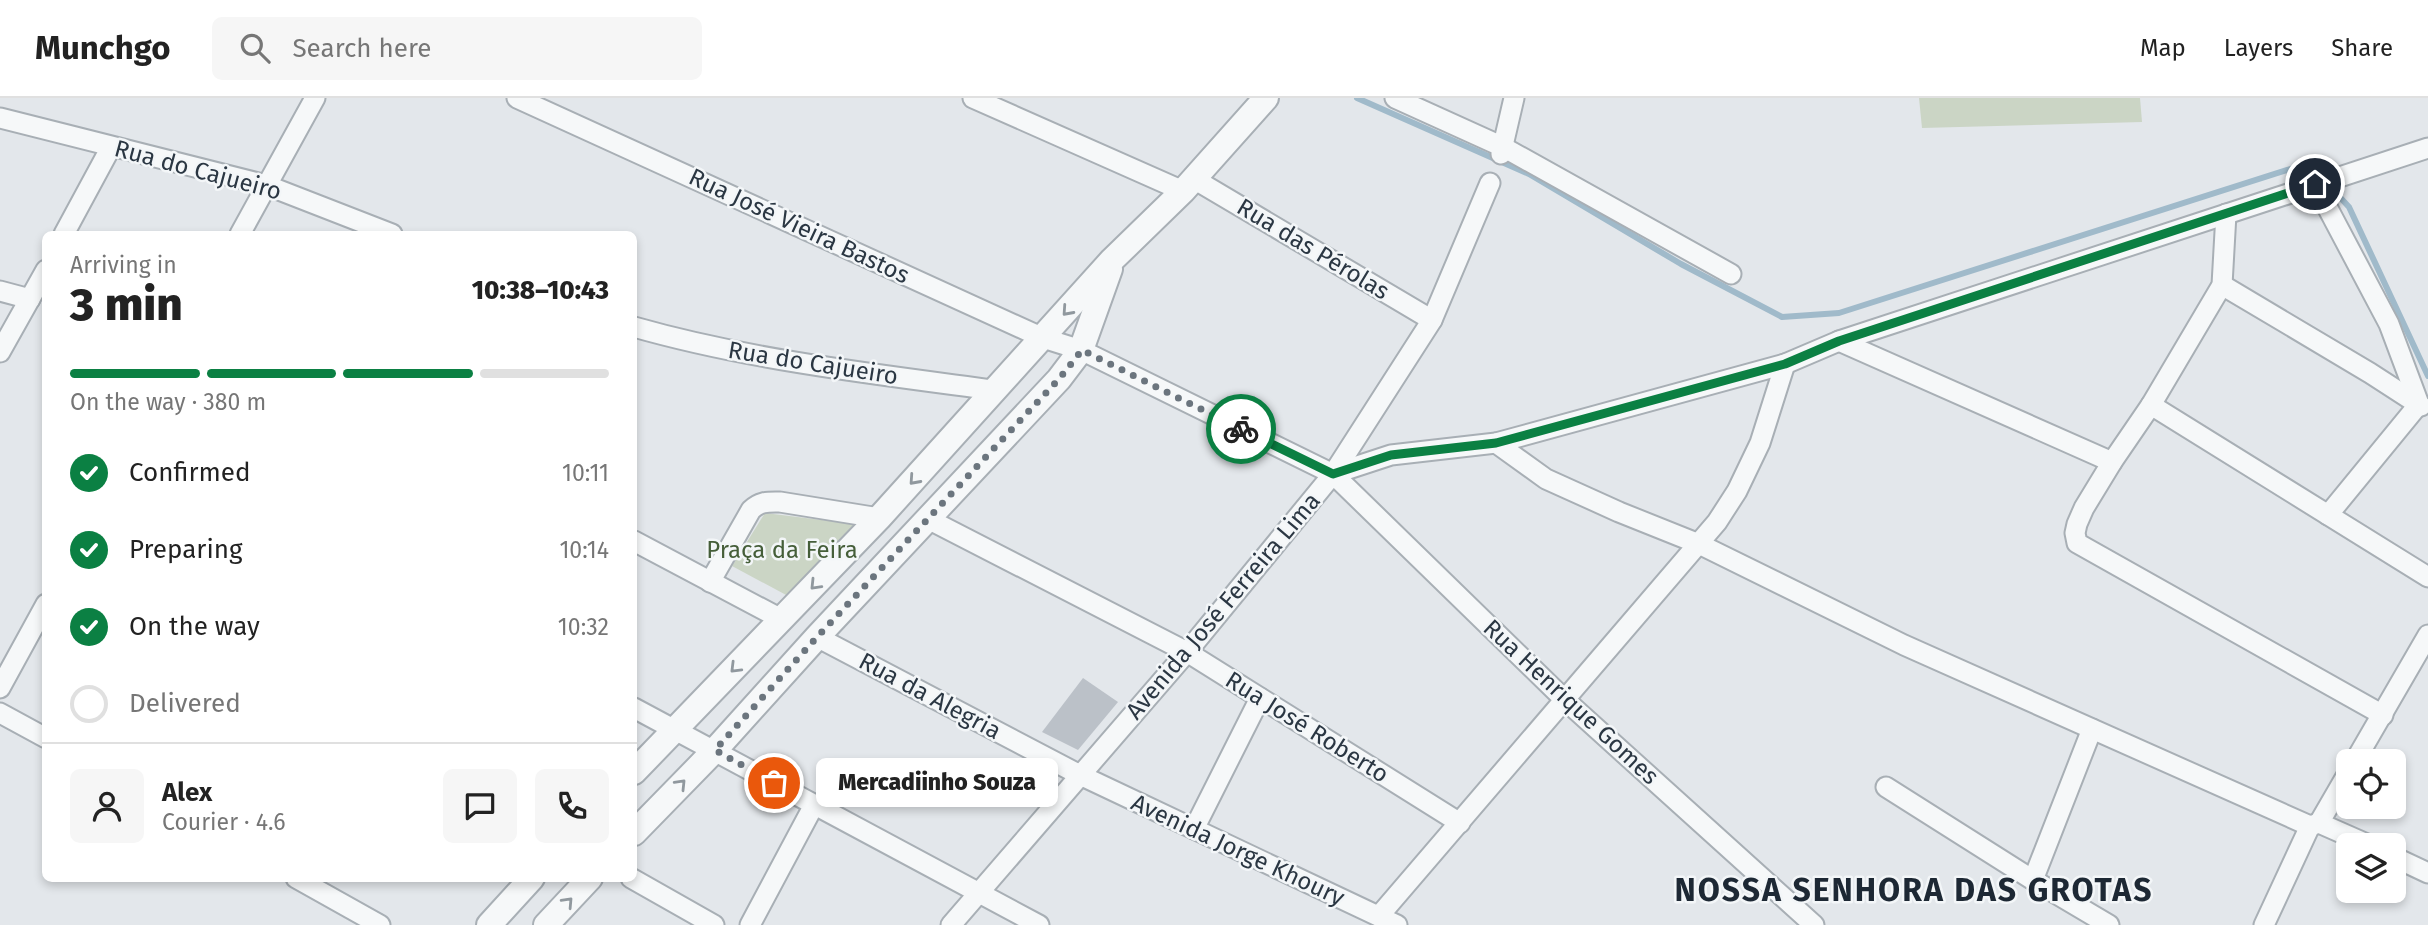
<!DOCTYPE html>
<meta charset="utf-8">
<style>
body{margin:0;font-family:"Fira Sans",sans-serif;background:#f6f6f6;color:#222;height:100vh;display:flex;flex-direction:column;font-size:26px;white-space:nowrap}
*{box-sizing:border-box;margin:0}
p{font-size:23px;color:#767676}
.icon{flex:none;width:38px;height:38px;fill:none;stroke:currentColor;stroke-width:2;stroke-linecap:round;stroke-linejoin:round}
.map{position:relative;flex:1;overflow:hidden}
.drawer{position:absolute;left:42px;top:133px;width:595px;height:651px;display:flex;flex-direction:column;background:#fff;border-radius:10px;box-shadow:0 4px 10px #0003}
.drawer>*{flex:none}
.tools{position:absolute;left:2336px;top:651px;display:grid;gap:14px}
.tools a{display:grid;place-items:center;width:70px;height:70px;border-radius:10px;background:#fff;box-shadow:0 4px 10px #0003;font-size:35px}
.pin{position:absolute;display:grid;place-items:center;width:60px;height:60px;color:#fff;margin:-30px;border:4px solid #fff;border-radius:50%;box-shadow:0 2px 7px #0007}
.courier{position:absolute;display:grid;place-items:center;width:70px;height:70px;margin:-35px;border:5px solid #0b8043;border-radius:50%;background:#fff;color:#222;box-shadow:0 2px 9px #0007}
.bubble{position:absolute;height:49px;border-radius:10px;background:#fff;box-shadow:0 4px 10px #0003;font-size:23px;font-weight:800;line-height:49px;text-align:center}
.head em{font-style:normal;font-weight:800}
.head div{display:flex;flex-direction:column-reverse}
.head{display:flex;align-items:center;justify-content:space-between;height:119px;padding:0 28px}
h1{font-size:46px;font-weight:800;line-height:52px}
.bar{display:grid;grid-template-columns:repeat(4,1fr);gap:10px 7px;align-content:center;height:84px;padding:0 28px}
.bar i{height:9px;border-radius:5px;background:#e0e0e0}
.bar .selected{background:#0b8043}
.bar p{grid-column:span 4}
.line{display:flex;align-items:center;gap:18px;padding:0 28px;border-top:2px solid #e0e0e0}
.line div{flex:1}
.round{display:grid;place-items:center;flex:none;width:74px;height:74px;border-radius:10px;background:#f6f6f6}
ol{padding:0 28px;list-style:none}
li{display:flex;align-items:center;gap:21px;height:77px}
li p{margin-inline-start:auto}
li .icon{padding:7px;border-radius:50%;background:#0b8043;color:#fff;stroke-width:4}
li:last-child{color:#767676}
li i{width:38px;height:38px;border:4px solid #e0e0e0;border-radius:50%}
header{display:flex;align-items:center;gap:42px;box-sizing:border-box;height:98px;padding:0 35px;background:#fff;border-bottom:2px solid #e0e0e0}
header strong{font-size:33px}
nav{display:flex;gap:38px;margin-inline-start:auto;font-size:24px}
.search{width:490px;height:63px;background:#f6f6f6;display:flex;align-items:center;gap:18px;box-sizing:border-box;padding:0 24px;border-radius:10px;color:#767676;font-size:26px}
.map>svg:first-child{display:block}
</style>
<header>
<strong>Munchgo</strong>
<div class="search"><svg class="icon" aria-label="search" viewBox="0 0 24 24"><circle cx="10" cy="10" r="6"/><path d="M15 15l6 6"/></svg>Search here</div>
<nav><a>Map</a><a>Layers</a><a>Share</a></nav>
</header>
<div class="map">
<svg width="2428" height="827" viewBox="0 0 2428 827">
<rect width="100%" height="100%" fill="#e3e7eb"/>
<g fill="#cbd5c5">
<polygon points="1919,0 2140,0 2142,24 1922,30"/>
<polygon points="765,415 854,426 788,498 732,468"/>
</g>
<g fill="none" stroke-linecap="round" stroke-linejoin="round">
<g stroke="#a0baca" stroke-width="6">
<polyline points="1357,0 1529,76 1681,166 1782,219 1839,215 2309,65 2313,70"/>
<polyline points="2336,95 2349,109 2428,278"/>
</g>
</g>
<polygon fill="#bbc1c8" points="1083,580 1118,604 1078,652 1042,634"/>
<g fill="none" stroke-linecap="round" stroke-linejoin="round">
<defs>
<g id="minor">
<polyline points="517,0 1043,240 1081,252 1333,376 1565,602 1814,827"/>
<polyline points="973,0 1183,93"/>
<polyline points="1395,0 1503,49 1731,176"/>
<polyline points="0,20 266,87 392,136"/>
<polyline points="1501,56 1514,0"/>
<polyline points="1194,81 1432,222"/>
<polyline points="2315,86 2389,226 2419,306 2328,417"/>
<polyline points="2226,116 2222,187 2151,307 2112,364 2084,410 2077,426 2075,435 2077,445 2383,617"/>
<polyline points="64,136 111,49"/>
<polyline points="240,136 315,0"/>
<polyline points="2222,187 2370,275 2421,308"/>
<polyline points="0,193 30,201"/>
<path d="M634 229C750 262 873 276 993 292"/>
<polyline points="1839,243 2112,364"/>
<polyline points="0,254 46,172"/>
<polyline points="2151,307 2428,479"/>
<polyline points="1496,345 1546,381 1619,414 1699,446 1904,547 2310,728 2319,725 2369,747"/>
<polyline points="1333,376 1391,357 1496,345 1785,266 1839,243 2428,50"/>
<polyline points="928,421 1187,554 1460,725"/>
<polyline points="634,443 783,522"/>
<path d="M710 484 751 412C760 403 768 404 780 404L879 420"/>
<polyline points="817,539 1080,677 1397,827"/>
<polyline points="0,590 46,506"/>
<polyline points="634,610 1039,827"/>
<polyline points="0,615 46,640"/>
<polyline points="2355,663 2428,537"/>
<polyline points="1886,689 2033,782 2109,827"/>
<polyline points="2319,725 2348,675"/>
<polyline points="1194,731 1260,600"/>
<polyline points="2394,759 2428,775"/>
<polyline points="296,780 380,827"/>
<polyline points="631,780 714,827"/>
<polyline points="2033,782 2092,631"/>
<polyline points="1379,818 1717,424 1737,393 1760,345 1785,266"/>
<polyline points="750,827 814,707"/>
<polyline points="951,827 1187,554 1333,376 1432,222 1490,85"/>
<polyline points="2264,827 2310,728"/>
</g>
<g id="tertiary">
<polyline points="634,674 879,420 1112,162 1183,93 1266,0"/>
<polyline points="634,735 715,652 817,539 1059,281 1081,252 1110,171"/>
<polyline points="489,827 532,780"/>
<polyline points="546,827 590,780"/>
</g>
</defs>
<use href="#minor" stroke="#a8afb5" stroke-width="23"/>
<use href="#tertiary" stroke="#a8afb5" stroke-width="28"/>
<use href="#minor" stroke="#f6f8f9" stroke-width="19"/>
<use href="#tertiary" stroke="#f6f8f9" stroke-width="24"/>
</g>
<defs><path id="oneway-chevron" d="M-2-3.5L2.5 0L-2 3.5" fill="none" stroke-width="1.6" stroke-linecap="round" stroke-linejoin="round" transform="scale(1.75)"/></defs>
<g stroke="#90989e">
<use href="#oneway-chevron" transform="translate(1067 213) rotate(132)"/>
<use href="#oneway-chevron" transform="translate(914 382) rotate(132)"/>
<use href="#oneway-chevron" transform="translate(815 487) rotate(134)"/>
<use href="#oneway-chevron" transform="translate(735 570) rotate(135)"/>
<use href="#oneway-chevron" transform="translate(681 686) rotate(-46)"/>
<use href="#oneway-chevron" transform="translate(568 804) rotate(-47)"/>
</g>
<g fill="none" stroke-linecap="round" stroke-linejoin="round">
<polyline stroke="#6b757e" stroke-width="7" stroke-dasharray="0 12.6" points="774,685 715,652 817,539 1059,281 1082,252 1241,331"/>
<polyline stroke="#0b8043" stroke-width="9" points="1241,331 1333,376 1391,357 1496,345 1785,266 1839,243 2315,86"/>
</g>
<g text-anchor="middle" stroke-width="5" stroke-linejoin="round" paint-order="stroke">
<g font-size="24" fill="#2b3743" stroke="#f3f6f8">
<text transform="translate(198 72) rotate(15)" y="8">Rua do Cajueiro</text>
<text transform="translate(799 128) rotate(25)" y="8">Rua José Vieira Bastos</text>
<text transform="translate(1313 151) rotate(31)" y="8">Rua das Pérolas</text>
<text transform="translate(813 265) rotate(9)" y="8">Rua do Cajueiro</text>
<text transform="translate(1223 508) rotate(-50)" y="8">Avenida José Ferreira Lima</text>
<text transform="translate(930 598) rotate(28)" y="8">Rua da Alegria</text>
<text transform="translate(1571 604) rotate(43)" y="8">Rua Henrique Gomes</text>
<text transform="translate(1307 629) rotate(32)" y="8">Rua José Roberto</text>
<text transform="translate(1238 752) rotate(25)" y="8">Avenida Jorge Khoury</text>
</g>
<g font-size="24" fill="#455e39" stroke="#f3f6f8">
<text x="782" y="460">Praça da Feira</text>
</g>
<g font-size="32" font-weight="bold" letter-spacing="2" fill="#1d2834" stroke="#f3f6f8">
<text x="1914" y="803">NOSSA SENHORA DAS GROTAS</text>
</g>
</g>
</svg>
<div class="tools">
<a><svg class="icon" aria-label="locate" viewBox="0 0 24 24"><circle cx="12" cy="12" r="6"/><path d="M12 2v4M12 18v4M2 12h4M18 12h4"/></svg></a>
<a><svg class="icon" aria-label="layers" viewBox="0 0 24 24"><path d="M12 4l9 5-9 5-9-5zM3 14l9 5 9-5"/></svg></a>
</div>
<div class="pin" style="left:774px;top:685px;background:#ea580c"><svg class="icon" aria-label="bag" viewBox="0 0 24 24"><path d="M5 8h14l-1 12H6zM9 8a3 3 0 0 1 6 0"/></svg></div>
<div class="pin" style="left:2315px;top:86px;background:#1f2937"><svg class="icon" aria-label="home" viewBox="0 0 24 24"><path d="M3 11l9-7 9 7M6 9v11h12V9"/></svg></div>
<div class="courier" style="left:1241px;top:331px"><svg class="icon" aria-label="bike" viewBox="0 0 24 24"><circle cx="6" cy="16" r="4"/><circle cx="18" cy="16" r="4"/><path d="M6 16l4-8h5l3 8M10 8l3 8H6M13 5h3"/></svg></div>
<div class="bubble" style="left:816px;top:660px;width:242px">Mercadiinho Souza</div>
<section class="drawer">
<div class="head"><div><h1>3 min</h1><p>Arriving in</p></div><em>10:38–10:43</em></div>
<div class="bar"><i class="selected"></i><i class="selected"></i><i class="selected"></i><i></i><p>On the way · 380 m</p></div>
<ol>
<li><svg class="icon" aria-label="check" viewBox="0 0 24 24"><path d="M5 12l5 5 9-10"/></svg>Confirmed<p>10:11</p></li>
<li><svg class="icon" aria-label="check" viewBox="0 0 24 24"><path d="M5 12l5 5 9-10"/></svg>Preparing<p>10:14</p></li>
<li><svg class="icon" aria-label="check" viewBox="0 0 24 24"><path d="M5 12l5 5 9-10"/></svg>On the way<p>10:32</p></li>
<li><i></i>Delivered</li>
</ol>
<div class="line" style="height:126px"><a class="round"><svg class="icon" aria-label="person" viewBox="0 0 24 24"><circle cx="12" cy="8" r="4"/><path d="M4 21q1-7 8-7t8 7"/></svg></a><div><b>Alex</b><p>Courier · 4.6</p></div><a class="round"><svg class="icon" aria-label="chat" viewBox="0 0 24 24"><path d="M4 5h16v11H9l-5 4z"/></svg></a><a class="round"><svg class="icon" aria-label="phone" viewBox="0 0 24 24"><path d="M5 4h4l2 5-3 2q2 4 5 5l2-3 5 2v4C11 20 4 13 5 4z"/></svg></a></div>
</section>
</div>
